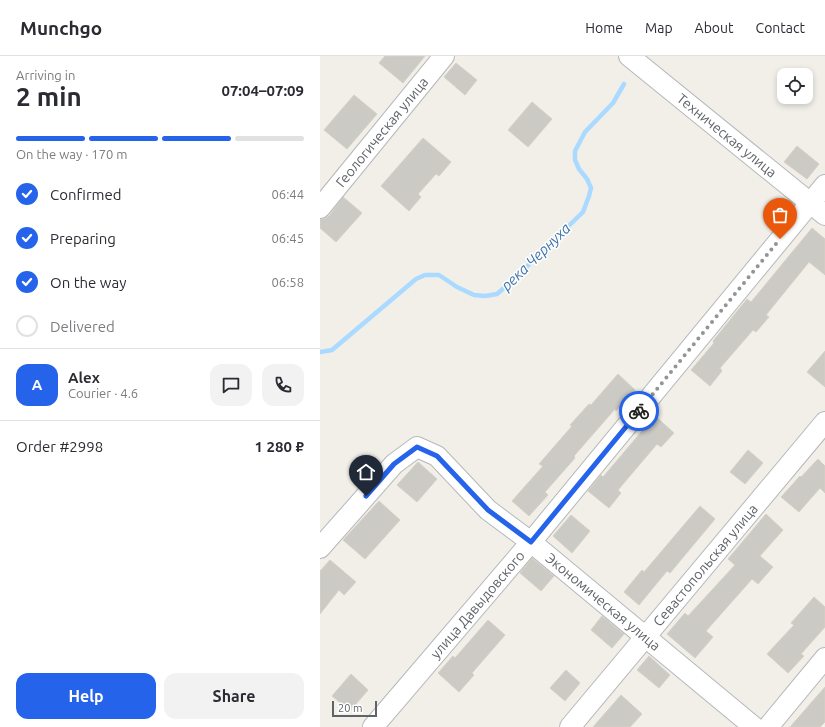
<!DOCTYPE html>
<meta charset="utf-8">
<style>
body{margin:0;font-family:Ubuntu,sans-serif;background:#f2f2f3;color:#2b2b33;height:100vh;display:flex;flex-direction:column;font-size:15px;white-space:nowrap}
*{box-sizing:border-box;margin:0}
p{font-size:13px;color:#7c7c81}
.icon{flex:none;width:22px;height:22px;fill:none;stroke:currentColor;stroke-width:2;stroke-linecap:round;stroke-linejoin:round}
.map{position:relative;flex:1;overflow:hidden}
.drawer{display:flex;flex-direction:column;background:#fff;width:320px}
.drawer>*{flex:none}
.fabs{position:absolute;left:457px;top:12px;display:grid;gap:8px}
.fabs a{display:grid;place-items:center;width:36px;height:36px;border-radius:8px;background:#fff;box-shadow:0 2px 6px #0003;font-size:20px}
.scale{position:absolute;left:12px;bottom:10px;width:45px;box-sizing:border-box;padding-left:4px;border:2px solid #5f6368;border-top:0;font-size:11px;line-height:14px;white-space:nowrap;color:#5f6368;-webkit-text-stroke:3px #fff;paint-order:stroke}
.pin{position:absolute;display:grid;place-items:center;width:34px;height:34px;color:#fff;margin:-41px -17px;border-radius:50% 50% 50% 0;rotate:-45deg;box-shadow:0 0 4px #0007}
.pin .icon{rotate:45deg}
.courier{position:absolute;display:grid;place-items:center;width:40px;height:40px;margin:-20px;border:3px solid #2563eb;border-radius:50%;background:#fff;color:#222;box-shadow:0 1px 5px #0007}
.summary em{font-style:normal;font-weight:700}
.summary div{display:flex;flex-direction:column-reverse}
.summary{display:flex;align-items:center;justify-content:space-between;height:68px;padding:0 16px}
h1{font-size:26px;font-weight:700;line-height:30px}
.bar{display:grid;grid-template-columns:repeat(4,1fr);gap:6px 4px;align-content:center;height:48px;padding:0 16px}
.bar i{height:5px;border-radius:3px;background:#e1e1e2}
.bar .current{background:#2563eb}
.bar p{grid-column:span 4}
.line{display:flex;align-items:center;gap:10px;padding:0 16px;border-top:1px solid #e1e1e2}
.line div{flex:1}
.round{display:grid;place-items:center;flex:none;width:42px;height:42px;border-radius:12px;background:#f2f2f3}
ol{padding:0 16px;list-style:none}
li{display:flex;align-items:center;gap:12px;height:44px}
li p{margin-inline-start:auto}
li .icon{padding:4px;border-radius:50%;background:#2563eb;color:#fff;stroke-width:4}
li:last-child{color:#7c7c81}
li i{width:22px;height:22px;border:2px solid #e1e1e2;border-radius:50%}
.cta{display:flex;gap:8px;margin-top:auto;padding:8px 16px}
.cta a{flex:1;height:46px;border-radius:12px;background:#2563eb;color:#fff;font-size:16px;font-weight:700;line-height:46px;text-align:center}
.cta a+a{background:#f2f2f3;color:#2b2b33}
header{display:flex;align-items:center;gap:24px;box-sizing:border-box;height:56px;padding:0 20px;background:#fff;border-bottom:1px solid #e1e1e2}
header strong{font-size:19px}
nav{display:flex;gap:22px;margin-inline-start:auto;font-size:14px}
main{display:flex;flex:1;min-height:0}
.map>svg:first-child{display:block}
</style>
<header>
<strong>Munchgo</strong>
<nav><a>Home</a><a>Map</a><a>About</a><a>Contact</a></nav>
</header>
<main>
<section class="drawer">
<div class="summary"><div><h1>2 min</h1><p>Arriving in</p></div><em>07:04–07:09</em></div>
<div class="bar"><i class="current"></i><i class="current"></i><i class="current"></i><i></i><p>On the way · 170 m</p></div>
<ol>
<li><svg class="icon" aria-label="check" viewBox="0 0 24 24"><path d="M5 12l5 5 9-10"/></svg>Confirmed<p>06:44</p></li>
<li><svg class="icon" aria-label="check" viewBox="0 0 24 24"><path d="M5 12l5 5 9-10"/></svg>Preparing<p>06:45</p></li>
<li><svg class="icon" aria-label="check" viewBox="0 0 24 24"><path d="M5 12l5 5 9-10"/></svg>On the way<p>06:58</p></li>
<li><i></i>Delivered</li>
</ol>
<div class="line" style="height:72px"><b class="round" style="background:#2563eb;color:#fff">A</b><div><b>Alex</b><p>Courier · 4.6</p></div><a class="round"><svg class="icon" aria-label="chat" viewBox="0 0 24 24"><path d="M4 5h16v11H9l-5 4z"/></svg></a><a class="round"><svg class="icon" aria-label="phone" viewBox="0 0 24 24"><path d="M5 4h4l2 5-3 2q2 4 5 5l2-3 5 2v4C11 20 4 13 5 4z"/></svg></a></div>
<div class="line" style="height:52px"><div>Order #2998</div><b>1 280 ₽</b></div>
<div class="cta"><a>Help</a><a>Share</a></div>
</section>
<div class="map">
<svg width="505" height="671" viewBox="0 0 505 671">
<rect width="100%" height="100%" fill="#f1efe8"/>
<g fill="none" stroke-linecap="round" stroke-linejoin="round">
<polyline stroke="#aadaff" stroke-width="4.5" points="0,296 12,294 96,223 105,219 119,219 137,231 154,239 165,240 177,238 192,225 263,156 269,140 271,132 267,123 259,113 255,104 255,95 265,76 293,47 304,28"/>
</g>
<g fill="#cccac5" stroke="#d6d1c6">
<polygon points="65,0 105,0 83,27 59,7"/>
<polygon points="136,7 157,24 145,39 124,21"/>
<polygon points="34,39 57,58 27,93 4,74"/>
<polygon points="212,46 232,63 208,91 188,74"/>
<polygon points="103,82 131,106 119,120 116,118 98,138 101,141 89,155 61,130"/>
<polygon points="477,90 499,108 487,123 464,106"/>
<polygon points="23,141 42,157 16,186 0,172 0,163 4,163 9,160"/>
<polygon points="492,172 505,183 505,219 489,206 446,259 449,261 436,276 433,274 400,312 402,315 390,330 371,314 394,287 393,285 427,243 431,246"/>
<polygon points="505,295 505,331 487,316"/>
<polygon points="298,318 315,334 296,355 295,353 254,400 255,402 225,436 228,439 209,460 192,445 223,410 219,408 252,370 250,369 269,348 271,349"/>
<polygon points="333,358 354,377 341,391 337,388 298,434 301,437 289,452 268,435 281,419 283,421 322,375 320,373"/>
<polygon points="428,394 443,407 425,428 410,416"/>
<polygon points="498,403 505,410 505,437 500,432 479,456 461,441 480,420 481,421"/>
<polygon points="98,406 117,423 97,446 77,429"/>
<polygon points="59,445 80,464 45,503 23,484"/>
<polygon points="380,450 395,463 350,517 347,515 319,549 304,536 322,514 324,516"/>
<polygon points="446,458 463,474 440,500 453,511 438,528 432,523 386,575 393,581 375,602 347,578 365,557 368,560 415,509 408,503"/>
<polygon points="251,459 270,475 252,497 233,480"/>
<polygon points="212,502 234,520 221,535 200,517"/>
<polygon points="10,504 36,526 24,539 19,534 0,558 0,515"/>
<polygon points="494,541 505,551 505,571 481,598 484,600 468,617 447,598 474,569 471,567"/>
<polygon points="282,560 304,578 292,592 271,574"/>
<polygon points="168,564 185,579 152,617 154,619 139,636 118,617 133,600 135,602"/>
<polygon points="329,600 350,619 339,632 317,614"/>
<polygon points="246,614 260,627 245,645 230,632"/>
<polygon points="31,618 48,634 30,655 12,640"/>
<polygon points="505,631 505,666 500,671 470,671"/>
<polygon points="301,639 322,658 310,671 273,671"/>
</g>
<g fill="none" stroke-linecap="round" stroke-linejoin="round">
<defs>
<g id="minor">
<path id="s1" d="M309 0 505 159"/>
<path id="s2" d="M0 152 124 0"/>
<path id="s3" d="M0 492 74 408 97 391 117 400 168 454 211 486 434 671"/>
<path id="s4" d="M53 671 211 486 505 129"/>
<path id="s5" d="M250 671 505 366"/>
<polyline points="448,671 505,602"/>
</g>
</defs>
<use href="#minor" stroke="#b5b8bc" stroke-width="22"/>
<use href="#minor" stroke="#fff" stroke-width="20"/>
</g>
<g fill="none" stroke-linecap="round" stroke-linejoin="round">
<polyline stroke="#929495" stroke-width="4" stroke-dasharray="0 7.2" points="319,355 460,183"/>
<polyline stroke="#2563eb" stroke-width="5" points="46,440 74,408 97,391 117,400 168,454 211,486 319,355"/>
</g>
<g text-anchor="middle" stroke-width="3" stroke-linejoin="round" paint-order="stroke">
<g font-size="14" fill="#5f6368" stroke="#fff">
<text dy="5" stroke="none"><textPath href="#s2" startOffset="98">Геологическая улица</textPath></text>
<text dy="5" stroke="none"><textPath href="#s1" startOffset="126">Техническая улица</textPath></text>
<text dy="5" stroke="none"><textPath href="#s5" startOffset="211">Севастопольская улица</textPath></text>
<text dy="5" stroke="none"><textPath href="#s3" startOffset="384">Экономическая улица</textPath></text>
<text dy="5" stroke="none"><textPath href="#s4" startOffset="161">улица Давыдовского</textPath></text>
</g>
<g font-size="15" font-style="italic" fill="#4174aa" stroke="#fff">
<text transform="translate(216 201) rotate(-44)" y="5">река Чернуха</text>
</g>
</g>
</svg>
<div class="fabs">
<a><svg class="icon" aria-label="locate" viewBox="0 0 24 24"><circle cx="12" cy="12" r="6"/><path d="M12 2v4M12 18v4M2 12h4M18 12h4"/></svg></a>
</div>
<div class="scale">20 m</div>
<div class="pin" style="left:460px;top:183px;background:#ea580c"><svg class="icon" aria-label="bag" viewBox="0 0 24 24"><path d="M5 8h14l-1 12H6zM9 8a3 3 0 0 1 6 0"/></svg></div>
<div class="pin" style="left:46px;top:440px;background:#1f2937"><svg class="icon" aria-label="home" viewBox="0 0 24 24"><path d="M3 11l9-7 9 7M6 9v11h12V9"/></svg></div>
<div class="courier" style="left:319px;top:355px"><svg class="icon" aria-label="bike" viewBox="0 0 24 24"><circle cx="6" cy="16" r="4"/><circle cx="18" cy="16" r="4"/><path d="M6 16l4-8h5l3 8M10 8l3 8H6M13 5h3"/></svg></div>
</div>
</main>
